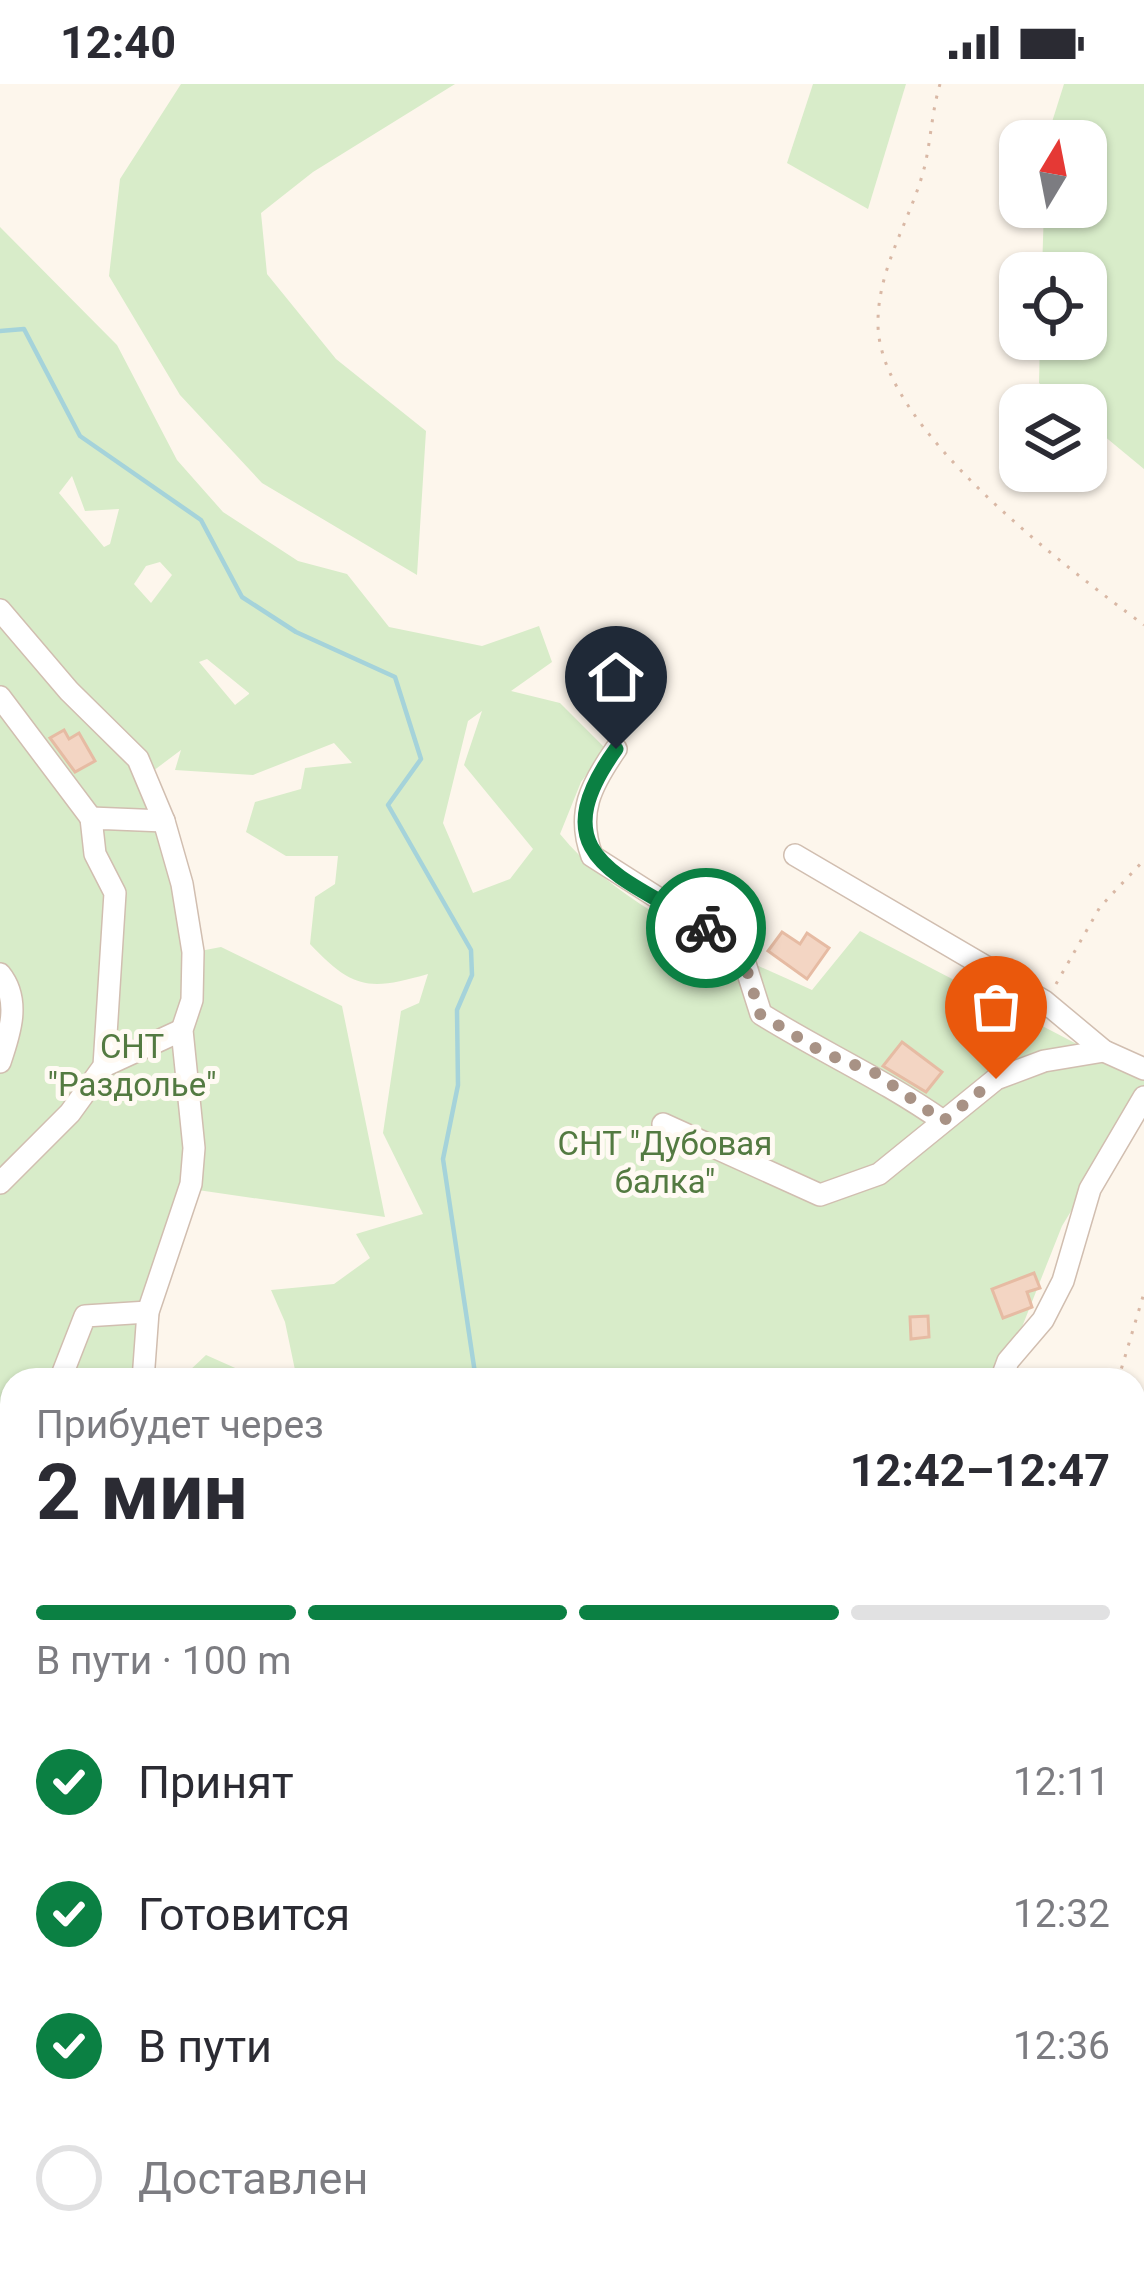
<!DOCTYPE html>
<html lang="ru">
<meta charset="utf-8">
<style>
body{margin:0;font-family:Roboto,sans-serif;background:#f7f7f7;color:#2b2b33;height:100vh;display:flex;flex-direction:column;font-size:45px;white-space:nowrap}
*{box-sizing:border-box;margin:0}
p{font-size:39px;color:#7c7c81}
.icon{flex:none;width:66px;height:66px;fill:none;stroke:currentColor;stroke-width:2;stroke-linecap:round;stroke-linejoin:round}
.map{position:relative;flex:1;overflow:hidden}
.panel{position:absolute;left:0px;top:1284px;width:1146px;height:903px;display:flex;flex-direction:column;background:#fff;border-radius:36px 36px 0 0;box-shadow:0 3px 9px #0004}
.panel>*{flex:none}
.needle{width:78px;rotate:10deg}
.buttons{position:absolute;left:999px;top:36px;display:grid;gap:24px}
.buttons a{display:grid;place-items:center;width:108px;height:108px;border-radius:24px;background:#fff;box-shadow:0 3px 9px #0004;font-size:60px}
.pin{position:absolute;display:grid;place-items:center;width:102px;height:102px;color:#fff;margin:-123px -51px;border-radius:50% 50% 50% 0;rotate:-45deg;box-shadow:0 0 12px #0007}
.pin .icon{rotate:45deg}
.courier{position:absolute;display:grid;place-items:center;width:120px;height:120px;margin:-60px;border:9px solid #0b8043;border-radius:50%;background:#fff;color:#222;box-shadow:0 3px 15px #0007}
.headline em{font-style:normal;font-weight:700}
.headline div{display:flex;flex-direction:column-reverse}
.headline{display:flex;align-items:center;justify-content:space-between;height:204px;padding:0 36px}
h1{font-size:78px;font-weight:700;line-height:90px}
.bar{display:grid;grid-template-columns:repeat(4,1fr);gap:18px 12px;align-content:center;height:144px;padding:0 36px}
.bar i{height:15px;border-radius:9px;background:#e1e1e2}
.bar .on{background:#0b8043}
.bar p{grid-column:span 4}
ol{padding:0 36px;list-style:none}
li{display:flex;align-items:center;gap:36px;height:132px}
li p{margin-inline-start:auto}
li .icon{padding:12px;border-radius:50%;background:#0b8043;color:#fff;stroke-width:4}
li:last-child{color:#7c7c81}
li i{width:66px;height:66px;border:6px solid #e1e1e2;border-radius:50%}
.status{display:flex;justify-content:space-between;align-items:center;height:84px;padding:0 60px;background:#fff;direction:ltr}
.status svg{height:33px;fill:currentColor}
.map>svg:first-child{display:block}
</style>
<div class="status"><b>12:40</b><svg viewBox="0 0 49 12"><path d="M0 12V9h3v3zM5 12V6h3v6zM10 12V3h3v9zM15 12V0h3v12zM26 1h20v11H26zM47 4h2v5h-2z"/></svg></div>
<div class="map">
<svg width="1144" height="2186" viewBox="0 0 1144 2186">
<rect width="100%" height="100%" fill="#fdf6ec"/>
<g fill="#d8ecc9" fill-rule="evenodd">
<polygon points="181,0 455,0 313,88 261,129 267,190 336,275 426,347 417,491 262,399 180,311 109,192 120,95"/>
<polygon points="813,0 906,0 868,125 787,79"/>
<polygon points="1064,0 1144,0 1144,385 1086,337 1086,321 1066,321 1039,299 1040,255 1086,255 1086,189 1042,189 1044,123 1086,123 1086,57 1046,57"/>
<path d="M0 143 117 261 177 376 223 428 298 477 347 490 389 543 482 562 539 542 552 578 511 607 560 619 606 665 581 698 560 750C622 826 724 866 812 906L860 847 1144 995V1007L1062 1142 1001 1296H282L295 1286 285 1238 271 1206 334 1200 370 1174 356 1150 423 1130 383 1049 401 927 419 919 428 890C371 906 354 907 310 860L315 813 335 800 338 772H286L246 748 255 718 301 705 305 684 352 679 334 659 253 691 175 686 181 666 153 687 200 867 221 863 342 922 385 1133 184 1104 134 1296H12V1925L0 1915ZM72 392 85 427 119 425 110 460 104 463 59 409ZM160 478 172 491 151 519 134 500 146 482ZM207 575 249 609V610L235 621 199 578ZM482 627 464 681 533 765 510 795 473 809 443 739 468 637Z"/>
<polygon points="206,1271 262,1296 192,1296 187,1289"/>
<polygon points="1144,1658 1144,1941 1134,1931 1134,1666"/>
<polygon points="1134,2044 1144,2052 1144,2186 469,2186 464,2175 1134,2175"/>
<polygon points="12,2124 12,2175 101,2175 97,2186 0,2186 0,2163"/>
<polygon points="120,2175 189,2175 197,2186 115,2186"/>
<polygon points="251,2175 350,2175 373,2186 236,2186"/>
</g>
<polygon fill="#bfe3e8" stroke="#a5d3da" stroke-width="3" points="948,2175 1053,2175 1071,2185 954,2186"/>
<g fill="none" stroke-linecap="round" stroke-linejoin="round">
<polyline stroke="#a5d3da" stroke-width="4.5" points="0,247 24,245 80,352 201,436 242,513 296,548 395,593 421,675 388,721 471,866 472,891 457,926 458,1001 443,1075 476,1296"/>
</g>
<g fill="#f3d5c3" stroke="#e6bba3" stroke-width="3">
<polygon points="64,646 69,655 79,649 95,677 75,688 50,654"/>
<polygon points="782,848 800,860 807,849 829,864 807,895 768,867"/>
<polygon points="902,958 942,988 926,1008 883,982"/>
<polygon points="1034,1189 1040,1204 1027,1208 1032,1223 1003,1234 992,1205"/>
<polygon points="928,1232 929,1253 911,1255 910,1233"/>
</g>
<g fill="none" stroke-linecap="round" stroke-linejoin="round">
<defs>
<g id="minor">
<polyline points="0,526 69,607 138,675 164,737 182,800 193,868 192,916 182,946 194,1064 191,1100 148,1228 143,1296"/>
<polyline points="0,613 91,734"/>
<path d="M616 665C591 701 576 729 592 772L741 867 761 930C822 968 883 995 943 1037"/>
<polyline points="795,771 1044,917 1104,967 1144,985"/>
<path d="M0 890C21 916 10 949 0 978"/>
<polyline points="104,982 182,946"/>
<polyline points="663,1040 820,1111 879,1090 996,995 1044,977 1104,967"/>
<polyline points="0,1099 70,1029 104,982 115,809 95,770 91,734 164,737"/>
<polyline points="60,1296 85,1232 148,1228"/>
<polyline points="1001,1296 1008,1277 1043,1236 1063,1197 1090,1105 1144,1013"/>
<polyline points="0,1409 12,1424"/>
<polyline points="0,1469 12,1438"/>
<polyline points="0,1643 12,1654"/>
<polyline points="0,1907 12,1919"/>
<polyline points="1134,2034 1144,2042"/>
<polyline points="0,2105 12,2107"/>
<polyline points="379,2178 393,2175"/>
</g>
</defs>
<use href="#minor" stroke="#d1beb0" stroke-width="24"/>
<g stroke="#d9b8a5" stroke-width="3" stroke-dasharray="3 9" stroke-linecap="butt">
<path d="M940 0C932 27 931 54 925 81 912 134 878 182 878 238 876 342 1067 484 1144 541"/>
<polyline points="1056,900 1100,823 1144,776"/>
<polyline points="1118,1296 1144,1209"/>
<polyline points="1134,1626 1144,1629"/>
</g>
<use href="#minor" stroke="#fff" stroke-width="21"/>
</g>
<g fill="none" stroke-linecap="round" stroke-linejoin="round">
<polyline stroke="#a89285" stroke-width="12" stroke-dasharray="0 21.6" points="706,844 741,867 760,930 822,968 875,989 943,1037 996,995"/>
<path stroke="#0b8043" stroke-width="15" d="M616 665C538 774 622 791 706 844"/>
</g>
<g text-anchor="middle" stroke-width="10" stroke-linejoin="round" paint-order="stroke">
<g font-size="33" fill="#537a41" stroke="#fffaf3">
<text x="132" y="974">СНТ<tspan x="132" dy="38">"Раздолье"</tspan></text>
<text x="665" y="1071">СНТ "Дубовая<tspan x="665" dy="38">балка"</tspan></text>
</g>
</g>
</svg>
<div class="buttons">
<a><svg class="needle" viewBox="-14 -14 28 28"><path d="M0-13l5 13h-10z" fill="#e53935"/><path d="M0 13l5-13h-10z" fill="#7c7c81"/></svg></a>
<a><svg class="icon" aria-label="locate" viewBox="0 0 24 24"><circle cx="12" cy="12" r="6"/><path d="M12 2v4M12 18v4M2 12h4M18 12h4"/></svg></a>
<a><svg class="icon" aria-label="layers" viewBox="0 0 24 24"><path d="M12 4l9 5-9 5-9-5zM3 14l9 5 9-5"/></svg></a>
</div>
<div class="pin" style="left:996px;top:995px;background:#ea580c"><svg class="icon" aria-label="bag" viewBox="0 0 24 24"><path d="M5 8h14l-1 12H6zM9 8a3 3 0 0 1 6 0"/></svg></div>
<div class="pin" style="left:616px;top:665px;background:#1f2937"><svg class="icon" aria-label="home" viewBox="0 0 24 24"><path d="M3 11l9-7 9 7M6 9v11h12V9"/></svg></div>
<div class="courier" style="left:706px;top:844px"><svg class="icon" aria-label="bike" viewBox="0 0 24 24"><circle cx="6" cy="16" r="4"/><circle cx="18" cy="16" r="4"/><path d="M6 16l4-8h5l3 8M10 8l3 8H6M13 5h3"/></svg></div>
<section class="panel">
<div class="headline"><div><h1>2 мин</h1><p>Прибудет через</p></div><em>12:42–12:47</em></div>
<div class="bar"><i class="on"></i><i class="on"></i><i class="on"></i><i></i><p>В пути · 100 m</p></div>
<ol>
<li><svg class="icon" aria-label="check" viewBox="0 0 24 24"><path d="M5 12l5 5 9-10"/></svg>Принят<p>12:11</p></li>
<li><svg class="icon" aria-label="check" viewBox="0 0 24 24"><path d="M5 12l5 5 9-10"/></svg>Готовится<p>12:32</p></li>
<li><svg class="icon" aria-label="check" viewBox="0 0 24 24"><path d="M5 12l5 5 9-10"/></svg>В пути<p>12:36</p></li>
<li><i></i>Доставлен</li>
</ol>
</section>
</div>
